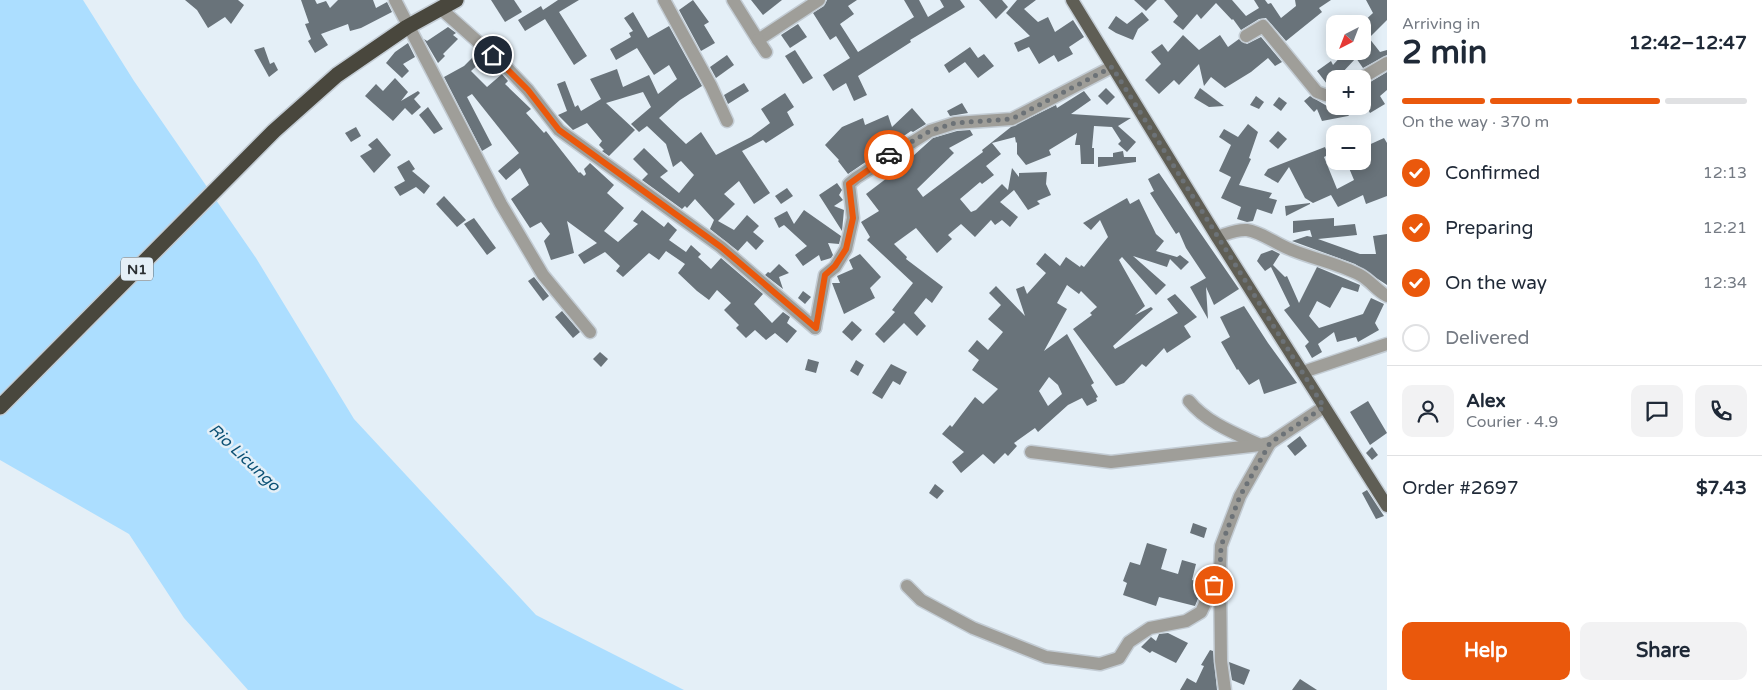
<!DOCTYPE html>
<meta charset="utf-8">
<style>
body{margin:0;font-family:"Varela Round",sans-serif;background:#f2f2f3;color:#1f2937;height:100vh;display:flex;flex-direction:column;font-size:19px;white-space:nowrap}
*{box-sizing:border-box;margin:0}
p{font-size:16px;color:#747a83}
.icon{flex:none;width:28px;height:28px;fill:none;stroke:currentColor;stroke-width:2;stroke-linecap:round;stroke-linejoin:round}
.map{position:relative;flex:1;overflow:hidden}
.details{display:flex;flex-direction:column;background:#fff;width:375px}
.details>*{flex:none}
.needle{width:32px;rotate:222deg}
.controls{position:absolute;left:1326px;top:15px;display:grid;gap:10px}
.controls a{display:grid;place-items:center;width:45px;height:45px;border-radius:10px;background:#fff;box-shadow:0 2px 12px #0003;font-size:25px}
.pin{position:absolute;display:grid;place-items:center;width:42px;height:42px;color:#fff;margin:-21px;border:2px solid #fff;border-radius:50%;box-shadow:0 1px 5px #0007}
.courier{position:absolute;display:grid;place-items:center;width:50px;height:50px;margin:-25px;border:4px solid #ea580c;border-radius:50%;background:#fff;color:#222;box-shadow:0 1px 6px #0007}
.headline em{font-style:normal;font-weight:700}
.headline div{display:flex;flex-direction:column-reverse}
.headline{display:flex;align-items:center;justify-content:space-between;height:85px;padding:0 15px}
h1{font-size:32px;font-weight:700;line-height:38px}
.bar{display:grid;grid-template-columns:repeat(4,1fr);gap:8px 5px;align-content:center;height:60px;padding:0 15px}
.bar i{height:6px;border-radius:4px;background:#e0e1e3}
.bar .on{background:#ea580c}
.bar p{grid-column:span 4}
.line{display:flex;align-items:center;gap:12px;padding:0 15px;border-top:1px solid #e0e1e3}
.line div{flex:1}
.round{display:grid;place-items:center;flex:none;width:52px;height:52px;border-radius:10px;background:#f2f2f3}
ol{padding:0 15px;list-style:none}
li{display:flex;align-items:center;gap:15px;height:55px}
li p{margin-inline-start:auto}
li .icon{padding:5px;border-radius:50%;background:#ea580c;color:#fff;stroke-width:4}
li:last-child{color:#747a83}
li i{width:28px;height:28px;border:2px solid #e0e1e3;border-radius:50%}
.primary-button{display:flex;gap:10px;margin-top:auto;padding:10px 15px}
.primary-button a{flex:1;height:58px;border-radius:10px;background:#ea580c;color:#fff;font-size:20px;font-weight:700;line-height:58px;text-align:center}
.primary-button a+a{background:#f2f2f3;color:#1f2937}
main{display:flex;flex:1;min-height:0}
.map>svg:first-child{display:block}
</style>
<main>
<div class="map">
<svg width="1387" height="690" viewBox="0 0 1387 690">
<rect width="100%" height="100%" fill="#e4eff7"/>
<polygon fill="#acdeff" points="0,0 83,0 134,81 256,258 354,419 536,615 684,690 248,690 184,618 129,534 0,460"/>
<g fill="#69737a" fill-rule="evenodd">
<polygon points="185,0 238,0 244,5 231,24 225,17 208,28 197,10"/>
<polygon points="301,0 315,0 317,4 326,1 330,8 338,0 373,0 376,8 387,2 392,12 361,28 350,31 348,24 321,34 328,45 315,53 308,41 311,39 305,24 309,23"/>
<polygon points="491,0 514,0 522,12 505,22"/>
<polygon points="558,0 579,0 559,12 587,56 574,65 545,19 525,31 518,20 541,6 543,10"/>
<polygon points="693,0 709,22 704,25 715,43 701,51 679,10"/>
<polygon points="751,0 782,0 763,15"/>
<polygon points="827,0 857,0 848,6 854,14 840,24 858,52 914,17 904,0 919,0 928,17 944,7 940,0 960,0 965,7 910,40 911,42 858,76 867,95 854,101 846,83 833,91 823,75 850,58 836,36 830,40 813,13 824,6"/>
<polygon points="979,0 1002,0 1008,7 996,19"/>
<polygon points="1017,0 1036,0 1024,9 1038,22 1048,17 1055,32 1073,20 1084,37 1069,47 1073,54 1058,62 1054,55 1039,64 1029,47 1018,52 1014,43 1030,36 1006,13"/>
<polygon points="1134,0 1157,0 1146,11"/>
<polygon points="1164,0 1232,0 1246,16 1259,8 1254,0 1265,0 1268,4 1271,3 1281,18 1296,6 1295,0 1331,0 1319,8 1322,12 1286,41 1266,18 1259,19 1241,30 1233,19 1232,20 1216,3 1201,19 1197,14 1183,30 1173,22 1178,16"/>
<polygon points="1366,0 1387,0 1387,20 1369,38 1380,52 1387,50 1387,55 1363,68 1356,58 1340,75 1327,84 1317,71 1331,61 1333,65 1344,53 1347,56 1350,51 1362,51 1362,23 1373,13"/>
<polygon points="633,12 648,38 669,26 702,86 680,100 659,118 686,144 701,132 716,155 751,137 770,123 761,109 785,93 794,107 787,112 794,125 766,143 763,140 742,151 770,193 754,204 739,181 724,194 735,204 718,221 734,230 747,215 759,226 753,232 764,241 756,250 747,241 738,251 710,229 714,220 695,199 687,208 685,206 682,209 642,180 648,174 633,159 644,148 668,171 660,177 679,193 694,175 681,161 673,167 666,144 647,126 639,132 631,124 651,107 643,92 606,103 635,130 609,156 602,151 604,150 599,145 602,141 587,123 573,130 558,115 567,111 557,84 565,81 575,107 578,105 581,111 601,99 590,79 617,69 623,87 649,75 658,94 677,79 669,65 654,75 637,48 616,60 610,49 631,37 629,33 633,31 624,18"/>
<polygon points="1142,12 1149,20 1138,29 1133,40 1116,33 1108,28 1116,16 1127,24"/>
<polygon points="798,24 807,37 790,48 781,35"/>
<polygon points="448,27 456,33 453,35 458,39 443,54 445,56 438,63 424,39 427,41"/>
<polygon points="1183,35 1199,50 1220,35 1228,47 1239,39 1247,44 1261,37 1282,62 1275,66 1268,58 1251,72 1225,88 1211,77 1204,86 1199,64 1179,85 1174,80 1159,94 1145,80 1161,64 1151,52 1162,44 1168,52"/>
<polygon points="408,43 415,57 403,64 409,71 402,78 386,63 395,52"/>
<polygon points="264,47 270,64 274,62 278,70 269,77 254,50"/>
<polygon points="970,47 978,58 984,54 994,66 978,78 965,62 949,73 944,65"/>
<polygon points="795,50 813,78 803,84 785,56"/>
<polygon points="727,55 734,65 716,78 710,67"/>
<polygon points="474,56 480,63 471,71 487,87 502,74 508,81 505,84 531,109 526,113 544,133 546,131 579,173 580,172 584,176 586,174 584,169 590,163 614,185 607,193 624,208 604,231 618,242 638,224 633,221 642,210 664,227 668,222 677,230 669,240 686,252 691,245 701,254 698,257 711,269 721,258 763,294 754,304 772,323 783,312 790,317 787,323 797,331 787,343 775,333 766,340 755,330 746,338 736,328 739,325 724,310 731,303 717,290 709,300 697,291 678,273 685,264 666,251 659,260 649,253 623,277 616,271 620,266 605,252 584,264 578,255 597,243 567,221 574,253 551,260 544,241 550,234 541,222 530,228 511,199 529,185 520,168 506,180 498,171 519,153 472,94 467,97 492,145 482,151 444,77 464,66"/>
<polygon points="1387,72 1387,90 1380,96 1385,104 1370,113 1362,100 1362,87"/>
<polygon points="395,78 408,92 401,101 418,91 420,93 414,99 421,107 412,115 405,108 393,121 365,96 376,84 383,91"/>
<polygon points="744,83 749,91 728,104 724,95"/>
<polygon points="1106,88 1115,97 1107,105 1098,96"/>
<polygon points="1200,88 1224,106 1209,107 1194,98"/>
<polygon points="1084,91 1091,100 1071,114 1131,118 1118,126 1136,142 1127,152 1118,144 1121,141 1112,127 1094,126 1092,148 1094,148 1094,164 1081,164 1080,145 1075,145 1077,133 1049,150 1051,155 1026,165 1017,154 1017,142 1016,143 1015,137 992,143 1001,154 986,166 994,175 982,184 980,182 960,199 971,212 976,210 1002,184 1008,190 1012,168 1019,177 1019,173 1047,172 1046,184 1051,195 1037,201 1040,204 1028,210 1014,190 1000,202 1018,217 1010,227 1002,220 995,225 991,220 975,237 961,224 948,235 952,239 937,253 916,228 894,244 907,257 906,259 943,287 932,303 926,298 914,313 926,326 917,336 904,323 884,343 875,334 895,312 892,310 913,283 867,240 870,237 861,222 879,211 866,194 887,178 881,172 889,166 892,169 900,161 903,165 933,138 957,131 970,130 973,135 949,148 954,153 917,189 923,197 983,152 982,150 1011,127 1056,105 1057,108"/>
<polygon points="1256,96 1264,102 1259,109 1250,105"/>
<polygon points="1310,96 1327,106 1360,106 1348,116 1322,121 1317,109 1314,112 1304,101"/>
<polygon points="1279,97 1287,103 1281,111 1273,105"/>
<polygon points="962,103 968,113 950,116 947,111"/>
<polygon points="428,107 443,129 434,134 419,115"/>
<polygon points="912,108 926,124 913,132 911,131 848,174 838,161 839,160 825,145 842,127 863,118 865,125 888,115 892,127"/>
<polygon points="1248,124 1258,132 1249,158 1251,159 1239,185 1272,193 1269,198 1277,200 1272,214 1257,209 1253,221 1247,222 1237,219 1241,207 1221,198 1231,177 1219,171 1231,145 1219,137 1224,129 1238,137"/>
<polygon points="356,127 361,136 351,142 345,133"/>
<polygon points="1278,131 1287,139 1278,149 1269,141"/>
<polygon points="377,138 391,155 374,173 360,156 372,149 368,145"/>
<polygon points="1384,138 1387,143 1387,196 1366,204 1363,195 1338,207 1331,195 1313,203 1305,198 1289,167 1278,183 1264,175 1268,169 1325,147 1328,155 1324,157 1337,189 1354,180 1346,161 1362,161 1362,148"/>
<polygon points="1123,151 1124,157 1136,157 1136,162 1098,167 1098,157 1113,157 1113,153"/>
<polygon points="409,160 415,169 412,171 430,186 424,194 416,187 400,196 394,187 405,181 397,167"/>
<polygon points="1159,173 1239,289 1214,305 1206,287 1208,319 1190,287 1206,278 1186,248 1179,232 1176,234 1150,193 1154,191 1148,179"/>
<polygon points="837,183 842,190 839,195 843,200 834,206 844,210 842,231 819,195"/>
<polygon points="787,188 793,196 781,204 775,196"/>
<polygon points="444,196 466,220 457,227 436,204"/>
<path d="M1127 198 1130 204 1139 199 1156 234 1164 241 1156 251 1177 257 1180 255 1189 262 1181 270 1170 259 1167 267 1133 256 1166 285 1156 295 1122 257 1119 260 1145 306 1135 315 1151 307 1153 309 1113 346 1115 349 1178 313 1167 299 1175 294 1197 317 1184 326 1191 337 1167 353 1164 348 1146 367 1142 364 1124 383 1116 386 1073 329 1092 315 1090 313 1097 307 1081 291 1079 294 1067 285 1057 303 1067 309 1044 351 1067 334 1094 383 1091 385 1098 397 1096 398 1097 401 1087 406 1082 398 1068 405 1038 432 1035 428 1014 443 1017 446 1008 456 1005 453 994 464 983 454 961 473 952 462 964 452 942 434 950 425 952 427 975 397 983 404 998 389 972 370 979 360 968 351 977 340 988 350 1003 332 988 319 1001 305 989 293 996 286 1025 316 1016 289 1024 286 1027 294 1046 273 1036 264 1045 253 1060 266 1066 257 1080 267 1081 265 1084 267 1108 237 1100 220 1091 230 1083 223ZM1049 377 1058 385 1062 394 1048 406 1039 391Z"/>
<polygon points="1310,203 1310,204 1286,216 1285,206"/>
<polygon points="804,210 841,236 839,244 828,243 833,255 831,258 821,261 819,255 803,266 795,255 807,246 784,225 779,228 774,218 787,211 794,224"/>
<polygon points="474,218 496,248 487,255 464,224"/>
<polygon points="1334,218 1334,226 1355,224 1357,235 1318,239 1360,254 1376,254 1373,236 1387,234 1387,285 1355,264 1292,241 1307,236 1312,237 1310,230 1293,233 1293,221"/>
<polygon points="1272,250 1280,254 1273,265 1285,277 1287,276 1299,303 1317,267 1360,285 1358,292 1342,287 1330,308 1317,301 1309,316 1319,328 1363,314 1371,298 1384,304 1375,323 1379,330 1358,342 1356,337 1337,342 1334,332 1318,344 1322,352 1312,358 1305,346 1309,342 1284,310 1290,306 1271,267 1265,271 1257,261 1261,254"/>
<polygon points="860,254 881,277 870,288 875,298 844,314 832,283 840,283 837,276 853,269 849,260"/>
<polygon points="779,264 789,273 779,277 783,289 765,275 768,272 770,273"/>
<polygon points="534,277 549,296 543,301 528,281"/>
<polygon points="803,291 811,297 805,304 798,298"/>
<polygon points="1244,306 1268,343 1297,383 1264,394 1259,379 1249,385 1238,369 1237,370 1221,342 1230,337 1220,317"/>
<polygon points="562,311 580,332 573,338 555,317"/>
<polygon points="852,321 862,330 852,341 842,332"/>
<polygon points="600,352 608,359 601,367 593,359"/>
<polygon points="808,359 819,362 816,373 805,370"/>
<polygon points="856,360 864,365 858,376 850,371"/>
<polygon points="891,364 907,372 900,385 893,381 882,399 872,393"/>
<polygon points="1368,401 1387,433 1370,445 1350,412"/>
<polygon points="1300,436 1307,446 1295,456 1287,446"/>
<polygon points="1372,447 1378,455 1372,460 1366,453"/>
<polygon points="935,484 944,491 937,499 929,493"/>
<polygon points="1367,490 1380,510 1384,516 1376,519 1362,493"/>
<polygon points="1193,523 1207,528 1204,538 1190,533"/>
<polygon points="1147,543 1167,549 1161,569 1178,574 1182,560 1196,564 1192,580 1201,582 1197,596 1199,596 1195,606 1159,597 1156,606 1123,595 1127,583 1123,581 1130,562 1140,565"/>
<polygon points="1168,633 1188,643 1176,663 1152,651 1150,653 1141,647 1151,637 1156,641 1159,634"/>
<polygon points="1210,650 1213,651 1217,690 1180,690 1187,678 1196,683 1204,666 1201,665"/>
<polygon points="1229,662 1250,670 1244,685 1232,680"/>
<polygon points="1300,679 1317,690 1292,690"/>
</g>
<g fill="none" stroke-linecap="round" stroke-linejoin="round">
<defs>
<g id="minor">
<polyline points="395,0 501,204 543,275 590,332"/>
<polyline points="664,0 711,86 727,121"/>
<polyline points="733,0 758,40 819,0"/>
<polyline points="441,9 504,65 528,90 559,130 721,247 815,328"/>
<polyline points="1246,36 1263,26 1317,92 1325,95 1335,96"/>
<polyline points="758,40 766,52"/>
<polyline points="1360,79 1387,63"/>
<path d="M1217 237C1227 234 1236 229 1247 230 1262 232 1277 245 1292 250 1314 259 1339 264 1360 275 1371 281 1376 290 1387 296"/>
<polyline points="815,328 825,275 835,267 846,249 853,218 849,184 856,178 930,131 955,123 1012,119 1112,67"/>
<polyline points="1303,372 1387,344"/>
<path d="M1189 401C1206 422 1234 433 1258 444"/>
<polyline points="1031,452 1111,462 1260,445 1270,443 1324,407"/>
<polyline points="1220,576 1221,661 1225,690"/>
<polyline points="907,586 921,600 973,628 1046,657 1100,664 1119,658 1129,642 1150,628 1186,621 1201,612 1220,571 1221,546 1240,496 1270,443"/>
</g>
<polyline id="major" points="1072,0 1217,237 1387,506"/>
<polyline id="highway" points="0,407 274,131 337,75 407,27 456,0"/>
</defs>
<use href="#minor" stroke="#c3ccd4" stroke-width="15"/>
<use href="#major" stroke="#c3ccd4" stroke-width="15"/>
<use href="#highway" stroke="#c3ccd4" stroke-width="18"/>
<use href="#minor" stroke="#9f9e99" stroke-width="12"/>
<use href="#major" stroke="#5f5e55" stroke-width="12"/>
<use href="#highway" stroke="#49473d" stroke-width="15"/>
</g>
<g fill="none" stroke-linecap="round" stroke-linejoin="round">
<polyline stroke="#6c7277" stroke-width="5" stroke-dasharray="0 9" points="889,155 930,131 955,123 1012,119 1112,67 1324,407 1270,443 1240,496 1221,546 1220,571 1214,585"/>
<polyline stroke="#ea580c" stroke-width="6" points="493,55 528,90 559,130 721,247 816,328 825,275 835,266 846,249 853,218 849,184 889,155"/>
</g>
<g text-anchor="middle" stroke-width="5" stroke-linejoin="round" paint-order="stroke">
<rect fill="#e4eff7" stroke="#62696d" stroke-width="1" x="121" y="257.5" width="32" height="23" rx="4"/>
<g font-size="14" font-weight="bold" fill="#2b2f32">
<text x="137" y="274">N1</text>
</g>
<g font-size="16" font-style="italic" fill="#0c5175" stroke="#e4eff7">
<text transform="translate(245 457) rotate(43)" y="6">Rio Licungo</text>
</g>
</g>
</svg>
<div class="controls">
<a><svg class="needle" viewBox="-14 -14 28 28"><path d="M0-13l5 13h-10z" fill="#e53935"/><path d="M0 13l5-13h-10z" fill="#747a83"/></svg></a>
<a>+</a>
<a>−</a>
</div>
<div class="pin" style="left:1214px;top:585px;background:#ea580c"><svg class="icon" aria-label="bag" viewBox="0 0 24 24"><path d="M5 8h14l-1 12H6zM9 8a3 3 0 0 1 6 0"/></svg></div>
<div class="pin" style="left:493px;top:55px;background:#1f2937"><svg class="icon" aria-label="home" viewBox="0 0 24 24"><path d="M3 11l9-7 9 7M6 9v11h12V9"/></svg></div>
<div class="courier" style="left:889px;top:155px"><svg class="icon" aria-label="car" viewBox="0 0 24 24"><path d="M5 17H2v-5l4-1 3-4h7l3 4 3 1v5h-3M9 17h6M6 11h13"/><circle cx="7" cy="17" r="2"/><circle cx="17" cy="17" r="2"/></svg></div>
</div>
<section class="details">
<div class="headline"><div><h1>2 min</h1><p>Arriving in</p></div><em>12:42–12:47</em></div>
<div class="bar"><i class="on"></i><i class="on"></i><i class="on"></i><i></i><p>On the way · 370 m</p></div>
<ol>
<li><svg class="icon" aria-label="check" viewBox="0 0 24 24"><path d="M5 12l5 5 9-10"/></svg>Confirmed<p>12:13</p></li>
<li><svg class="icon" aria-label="check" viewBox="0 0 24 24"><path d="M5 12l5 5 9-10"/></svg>Preparing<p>12:21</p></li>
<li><svg class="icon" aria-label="check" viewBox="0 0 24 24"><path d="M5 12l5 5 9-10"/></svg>On the way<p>12:34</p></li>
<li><i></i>Delivered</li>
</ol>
<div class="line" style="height:90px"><a class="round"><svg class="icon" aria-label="person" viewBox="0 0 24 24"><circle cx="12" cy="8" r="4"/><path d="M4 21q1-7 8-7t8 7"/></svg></a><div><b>Alex</b><p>Courier · 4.9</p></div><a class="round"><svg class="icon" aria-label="chat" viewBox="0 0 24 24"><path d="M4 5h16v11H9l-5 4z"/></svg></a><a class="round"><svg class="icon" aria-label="phone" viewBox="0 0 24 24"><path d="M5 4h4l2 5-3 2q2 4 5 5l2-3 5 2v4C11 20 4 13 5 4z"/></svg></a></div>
<div class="line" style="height:65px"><div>Order #2697</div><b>$7.43</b></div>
<div class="primary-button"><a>Help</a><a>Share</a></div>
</section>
</main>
